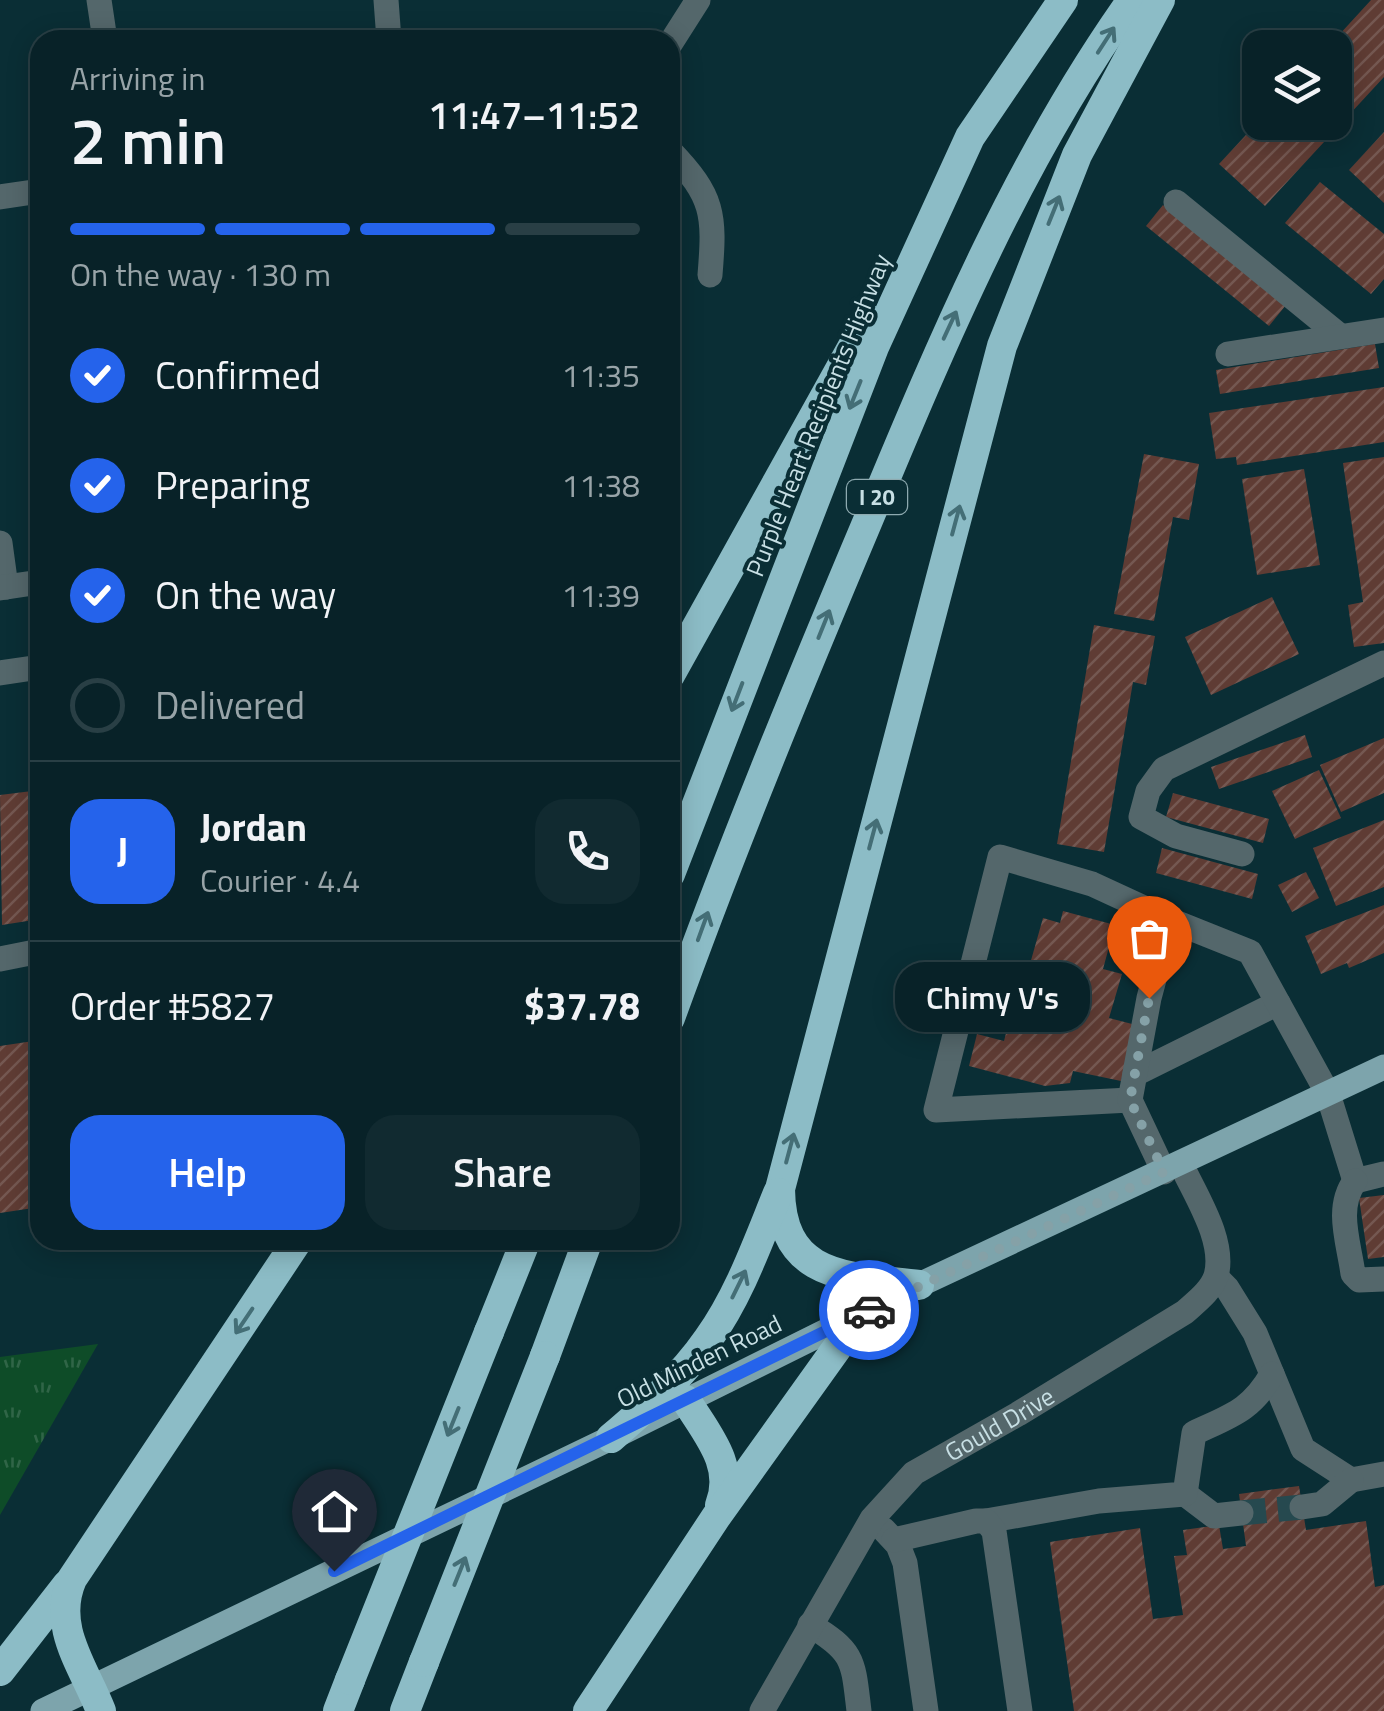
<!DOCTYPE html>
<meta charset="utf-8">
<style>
body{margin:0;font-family:"Titillium Web",sans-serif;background:#112a30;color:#f1f3f6;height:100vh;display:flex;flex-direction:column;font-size:38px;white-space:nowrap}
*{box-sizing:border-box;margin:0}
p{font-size:32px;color:#98a4a8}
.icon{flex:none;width:55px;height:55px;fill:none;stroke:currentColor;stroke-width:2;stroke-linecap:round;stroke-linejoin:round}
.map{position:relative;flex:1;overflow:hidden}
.side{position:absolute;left:30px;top:30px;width:650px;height:1220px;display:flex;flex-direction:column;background:#082228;border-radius:30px;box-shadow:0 5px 25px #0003,0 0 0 2px #293f45}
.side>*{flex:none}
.tools{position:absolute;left:1242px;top:30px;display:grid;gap:20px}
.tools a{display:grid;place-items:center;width:110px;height:110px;border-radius:20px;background:#082228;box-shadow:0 5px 25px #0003,0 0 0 2px #293f45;font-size:50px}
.pin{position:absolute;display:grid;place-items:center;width:85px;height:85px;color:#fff;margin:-102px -42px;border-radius:50% 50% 50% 0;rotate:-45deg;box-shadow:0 0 10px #0007}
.pin .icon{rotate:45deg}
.courier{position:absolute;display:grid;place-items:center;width:100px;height:100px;margin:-50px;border:8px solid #2563eb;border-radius:50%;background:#fff;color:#222;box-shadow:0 2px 12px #0007}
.bubble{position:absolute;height:70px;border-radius:30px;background:#082228;box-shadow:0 5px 25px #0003,0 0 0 2px #293f45;font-size:32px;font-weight:600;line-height:70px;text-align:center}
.overview em{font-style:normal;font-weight:600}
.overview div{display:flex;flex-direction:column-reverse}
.overview{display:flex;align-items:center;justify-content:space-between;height:170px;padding:0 40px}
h1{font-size:65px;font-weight:600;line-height:75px}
.bar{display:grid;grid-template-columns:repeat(4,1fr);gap:15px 10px;align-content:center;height:120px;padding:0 40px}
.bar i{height:12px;border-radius:8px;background:#293f45}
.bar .current{background:#2563eb}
.bar p{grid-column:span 4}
.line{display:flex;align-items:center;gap:25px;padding:0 40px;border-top:2px solid #293f45}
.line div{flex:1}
.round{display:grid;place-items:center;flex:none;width:105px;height:105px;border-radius:30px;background:#112a30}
ol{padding:0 40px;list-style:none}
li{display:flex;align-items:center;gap:30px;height:110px}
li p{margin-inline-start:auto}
li .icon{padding:10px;border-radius:50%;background:#2563eb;color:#fff;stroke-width:4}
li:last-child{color:#98a4a8}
li i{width:55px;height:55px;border:5px solid #293f45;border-radius:50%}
.cta{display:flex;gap:20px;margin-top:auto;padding:20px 40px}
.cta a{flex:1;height:115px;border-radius:30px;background:#2563eb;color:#fff;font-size:40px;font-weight:600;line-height:115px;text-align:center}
.cta a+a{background:#112a30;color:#f1f3f6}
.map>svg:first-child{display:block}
</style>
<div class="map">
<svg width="1384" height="1711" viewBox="0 0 1384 1711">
<defs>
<pattern id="grass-tufts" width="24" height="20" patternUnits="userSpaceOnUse" patternTransform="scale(2.5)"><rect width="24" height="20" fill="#0e4c28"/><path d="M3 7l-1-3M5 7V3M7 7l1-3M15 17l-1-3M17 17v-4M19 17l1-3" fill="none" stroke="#306547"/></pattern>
<pattern id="building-hatch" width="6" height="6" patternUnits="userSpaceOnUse" patternTransform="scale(2.5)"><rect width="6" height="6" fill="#5f3c34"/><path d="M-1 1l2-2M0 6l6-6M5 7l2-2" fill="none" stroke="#745851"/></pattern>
</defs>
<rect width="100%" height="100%" fill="#0a2e35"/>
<polygon fill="url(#grass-tufts)" points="98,1344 0,1515 0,1357"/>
<g fill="url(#building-hatch)">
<polygon points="1371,0 1384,0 1384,77 1265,206 1219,164 1258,122 1335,122 1335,48 1327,48"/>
<polygon points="1384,132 1384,203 1349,170"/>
<polygon points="1320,182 1384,234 1384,279 1371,294 1285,223"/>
<polygon points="1163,205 1286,305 1269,326 1146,226"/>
<polygon points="1375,344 1379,368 1220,394 1216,370"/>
<polygon points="1384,387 1384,442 1237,465 1236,457 1216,459 1209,413"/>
<polygon points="1144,454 1199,464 1189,520 1173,517 1154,621 1114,614"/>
<polygon points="1384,457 1384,643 1354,647 1348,605 1363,602 1343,463"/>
<polygon points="1304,469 1320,565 1257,575 1242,479"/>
<polygon points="1272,597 1299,654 1211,695 1185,637"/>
<polygon points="1094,625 1155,636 1146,685 1133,682 1104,852 1057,844"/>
<polygon points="1305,735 1312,757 1219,789 1211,767"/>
<polygon points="1384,738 1384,793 1341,812 1320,765"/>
<polygon points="1319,770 1341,818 1295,839 1272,791"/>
<polygon points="40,790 40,919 2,925 0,795"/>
<polygon points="1173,793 1269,819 1263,843 1166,817"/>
<polygon points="1384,820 1384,887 1336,906 1313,848"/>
<polygon points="1162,848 1258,874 1252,899 1156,873"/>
<polygon points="1306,872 1319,898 1292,912 1278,885"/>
<polygon points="1384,905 1384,953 1349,968 1347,963 1321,974 1305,936"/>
<polygon points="1063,911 1115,925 1103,969 1122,974 1109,1018 1136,1025 1121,1081 1073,1071 1070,1083 1045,1086 969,1066 977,1034 1004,1041 1021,976 1026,978 1043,918 1060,923"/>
<polygon points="40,1040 40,1207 0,1213 0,1046"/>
<polygon points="1384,1195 1384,1257 1368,1259 1359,1198"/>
<polygon points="1299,1486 1306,1530 1366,1521 1375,1587 1384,1585 1384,1711 1074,1711 1050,1542 1140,1528 1153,1619 1183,1615 1174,1556 1187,1555 1183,1530 1219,1525 1223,1549 1246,1546 1239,1494"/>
</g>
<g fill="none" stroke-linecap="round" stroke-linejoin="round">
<polyline stroke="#26494f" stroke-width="25" stroke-dasharray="25 12" stroke-linecap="butt" points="1241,1513 1302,1507"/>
<g stroke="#54676b" stroke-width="25">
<polyline points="99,0 105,40"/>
<polyline points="386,0 389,40"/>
<polyline points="670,44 698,0"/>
<path d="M670 151C714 197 715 214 710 275"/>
<polyline points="0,197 40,191"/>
<polyline points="1176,202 1340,336"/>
<polyline points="1228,354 1384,330"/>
<polyline points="0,543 6,587"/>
<polyline points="0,588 40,582"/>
<polyline points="0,673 40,667"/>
<polyline points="1242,854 1176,836 1141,817 1148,791 1164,769 1384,663"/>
<polyline points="0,959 40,951"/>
<polyline points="1135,1074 1278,1003"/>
<polyline points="1130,1100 936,1110 1000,857 1092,884 1170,920"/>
<polyline points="1164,1172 1130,1100 1149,998 1170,920 1250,952 1328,1094 1355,1181 1384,1174"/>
<path d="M1355 1181C1335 1208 1349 1243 1353 1274L1359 1280 1384 1279"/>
<polyline points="1216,1277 1227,1288 1255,1333 1303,1449 1351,1480 1384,1474"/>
<polyline points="1185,1494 1214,1516 1241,1513"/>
<polyline points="1302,1507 1322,1504 1351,1480"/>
<path d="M986 1521 1099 1501 1185 1494 1194 1433C1230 1416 1251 1411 1272 1374"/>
<polyline points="884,1530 898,1545 905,1563 926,1711"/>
<polyline points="894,1540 976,1521 986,1521 994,1531 1020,1711"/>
<path d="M810 1625C855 1652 853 1661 859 1711"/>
<path id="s1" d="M762 1711 872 1519 914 1473 1018 1414 1185 1312C1196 1302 1211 1291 1216 1276 1226 1241 1195 1195 1181 1164"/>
</g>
<polyline stroke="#7da4ac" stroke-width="25" points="43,1711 611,1438 919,1285 1384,1067"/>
<g stroke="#8cbcc6" stroke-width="30">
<polyline points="670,675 868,319"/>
<polyline points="670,874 874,347 970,137 1063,0"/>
<path d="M670 1018C731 849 799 684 869 518 943 340 1019 159 1132 0"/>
<path d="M919 1285C848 1276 781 1280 780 1189L1002 346 1077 155 1160 0"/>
<polyline points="489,1332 526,1240"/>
<polyline points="545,1356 588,1240"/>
<path d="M686 1400C706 1433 736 1465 720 1505"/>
<path d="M611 1438C646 1408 681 1378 708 1339 739 1296 758 1242 778 1193"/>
<polyline points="0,1671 67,1585"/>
<path d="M101 1711C84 1667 51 1627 72 1579L298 1240"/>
<polyline points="338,1711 350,1680"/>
<polyline points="405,1711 424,1662"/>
<polyline points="588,1711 716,1517 862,1313"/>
</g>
<g stroke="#8cbcc6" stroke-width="30">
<polyline points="424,1662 545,1356"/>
<polyline points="350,1680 489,1332"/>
</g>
</g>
<defs><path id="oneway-shaft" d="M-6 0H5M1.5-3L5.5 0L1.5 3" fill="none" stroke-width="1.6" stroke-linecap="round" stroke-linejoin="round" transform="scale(2.5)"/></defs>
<g stroke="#446e76">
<use href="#oneway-shaft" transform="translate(1106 40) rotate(-57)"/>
<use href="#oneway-shaft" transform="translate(1054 210) rotate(-68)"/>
<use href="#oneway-shaft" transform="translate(950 325) rotate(-65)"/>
<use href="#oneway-shaft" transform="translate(855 395) rotate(112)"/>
<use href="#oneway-shaft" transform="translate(956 520) rotate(-75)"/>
<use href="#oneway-shaft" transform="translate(824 624) rotate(-68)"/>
<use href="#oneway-shaft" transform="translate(737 697) rotate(111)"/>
<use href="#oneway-shaft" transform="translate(873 834) rotate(-75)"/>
<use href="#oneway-shaft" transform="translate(703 926) rotate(-70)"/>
<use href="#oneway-shaft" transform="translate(790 1148) rotate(-75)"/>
<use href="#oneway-shaft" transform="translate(739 1284) rotate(-64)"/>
<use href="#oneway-shaft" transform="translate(244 1321) rotate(124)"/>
<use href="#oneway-shaft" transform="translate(453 1422) rotate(112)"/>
<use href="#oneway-shaft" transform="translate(460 1571) rotate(-68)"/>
</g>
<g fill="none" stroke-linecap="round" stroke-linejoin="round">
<polyline stroke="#85a1a7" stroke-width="10" stroke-dasharray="0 18" points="869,1310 1164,1172 1130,1100 1149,998"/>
<polyline stroke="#2563eb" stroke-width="12" points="334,1571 869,1310"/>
</g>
<g text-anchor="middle" stroke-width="8" stroke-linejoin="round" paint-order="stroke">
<rect fill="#0a2e35" stroke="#8eaab0" stroke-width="2.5" x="847" y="480" width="60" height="34" rx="8"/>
<g font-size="22" font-weight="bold" fill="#c7dfe4">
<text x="877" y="505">I 20</text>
</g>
<g font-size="25" fill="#c7dfe4" stroke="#0a2e35">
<text transform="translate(818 415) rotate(-68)" y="9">Purple Heart Recipients Highway</text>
<text transform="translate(699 1361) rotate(-26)" y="9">Old Minden Road</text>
<text dy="9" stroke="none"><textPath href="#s1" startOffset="382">Gould Drive</textPath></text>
</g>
</g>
</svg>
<div class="tools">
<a><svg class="icon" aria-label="layers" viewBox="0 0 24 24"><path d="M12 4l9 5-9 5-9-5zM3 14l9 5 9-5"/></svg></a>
</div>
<div class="pin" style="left:1149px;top:998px;background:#ea580c"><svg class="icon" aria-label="bag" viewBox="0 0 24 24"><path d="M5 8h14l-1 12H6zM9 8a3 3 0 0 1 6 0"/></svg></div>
<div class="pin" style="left:334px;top:1571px;background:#1f2937"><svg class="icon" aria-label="home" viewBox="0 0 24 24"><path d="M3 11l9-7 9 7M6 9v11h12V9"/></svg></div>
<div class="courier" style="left:869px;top:1310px"><svg class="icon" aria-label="car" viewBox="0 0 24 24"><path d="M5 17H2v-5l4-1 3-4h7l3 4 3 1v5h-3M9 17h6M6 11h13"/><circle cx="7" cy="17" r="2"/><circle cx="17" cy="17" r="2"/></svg></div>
<div class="bubble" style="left:895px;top:962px;width:195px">Chimy V's</div>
<section class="side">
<div class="overview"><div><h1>2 min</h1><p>Arriving in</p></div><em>11:47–11:52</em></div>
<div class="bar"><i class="current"></i><i class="current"></i><i class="current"></i><i></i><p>On the way · 130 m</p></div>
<ol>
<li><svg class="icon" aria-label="check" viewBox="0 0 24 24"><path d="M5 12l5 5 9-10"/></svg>Confirmed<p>11:35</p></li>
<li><svg class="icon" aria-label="check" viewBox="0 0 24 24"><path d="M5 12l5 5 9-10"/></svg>Preparing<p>11:38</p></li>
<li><svg class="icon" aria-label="check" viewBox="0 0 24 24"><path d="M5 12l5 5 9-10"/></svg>On the way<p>11:39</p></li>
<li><i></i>Delivered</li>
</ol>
<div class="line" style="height:180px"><b class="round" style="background:#2563eb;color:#fff">J</b><div><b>Jordan</b><p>Courier · 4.4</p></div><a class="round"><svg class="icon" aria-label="phone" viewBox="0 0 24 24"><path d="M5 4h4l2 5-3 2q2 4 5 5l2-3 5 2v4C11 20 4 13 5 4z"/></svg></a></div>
<div class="line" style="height:130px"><div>Order #5827</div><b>$37.78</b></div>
<div class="cta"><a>Help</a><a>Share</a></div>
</section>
</div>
